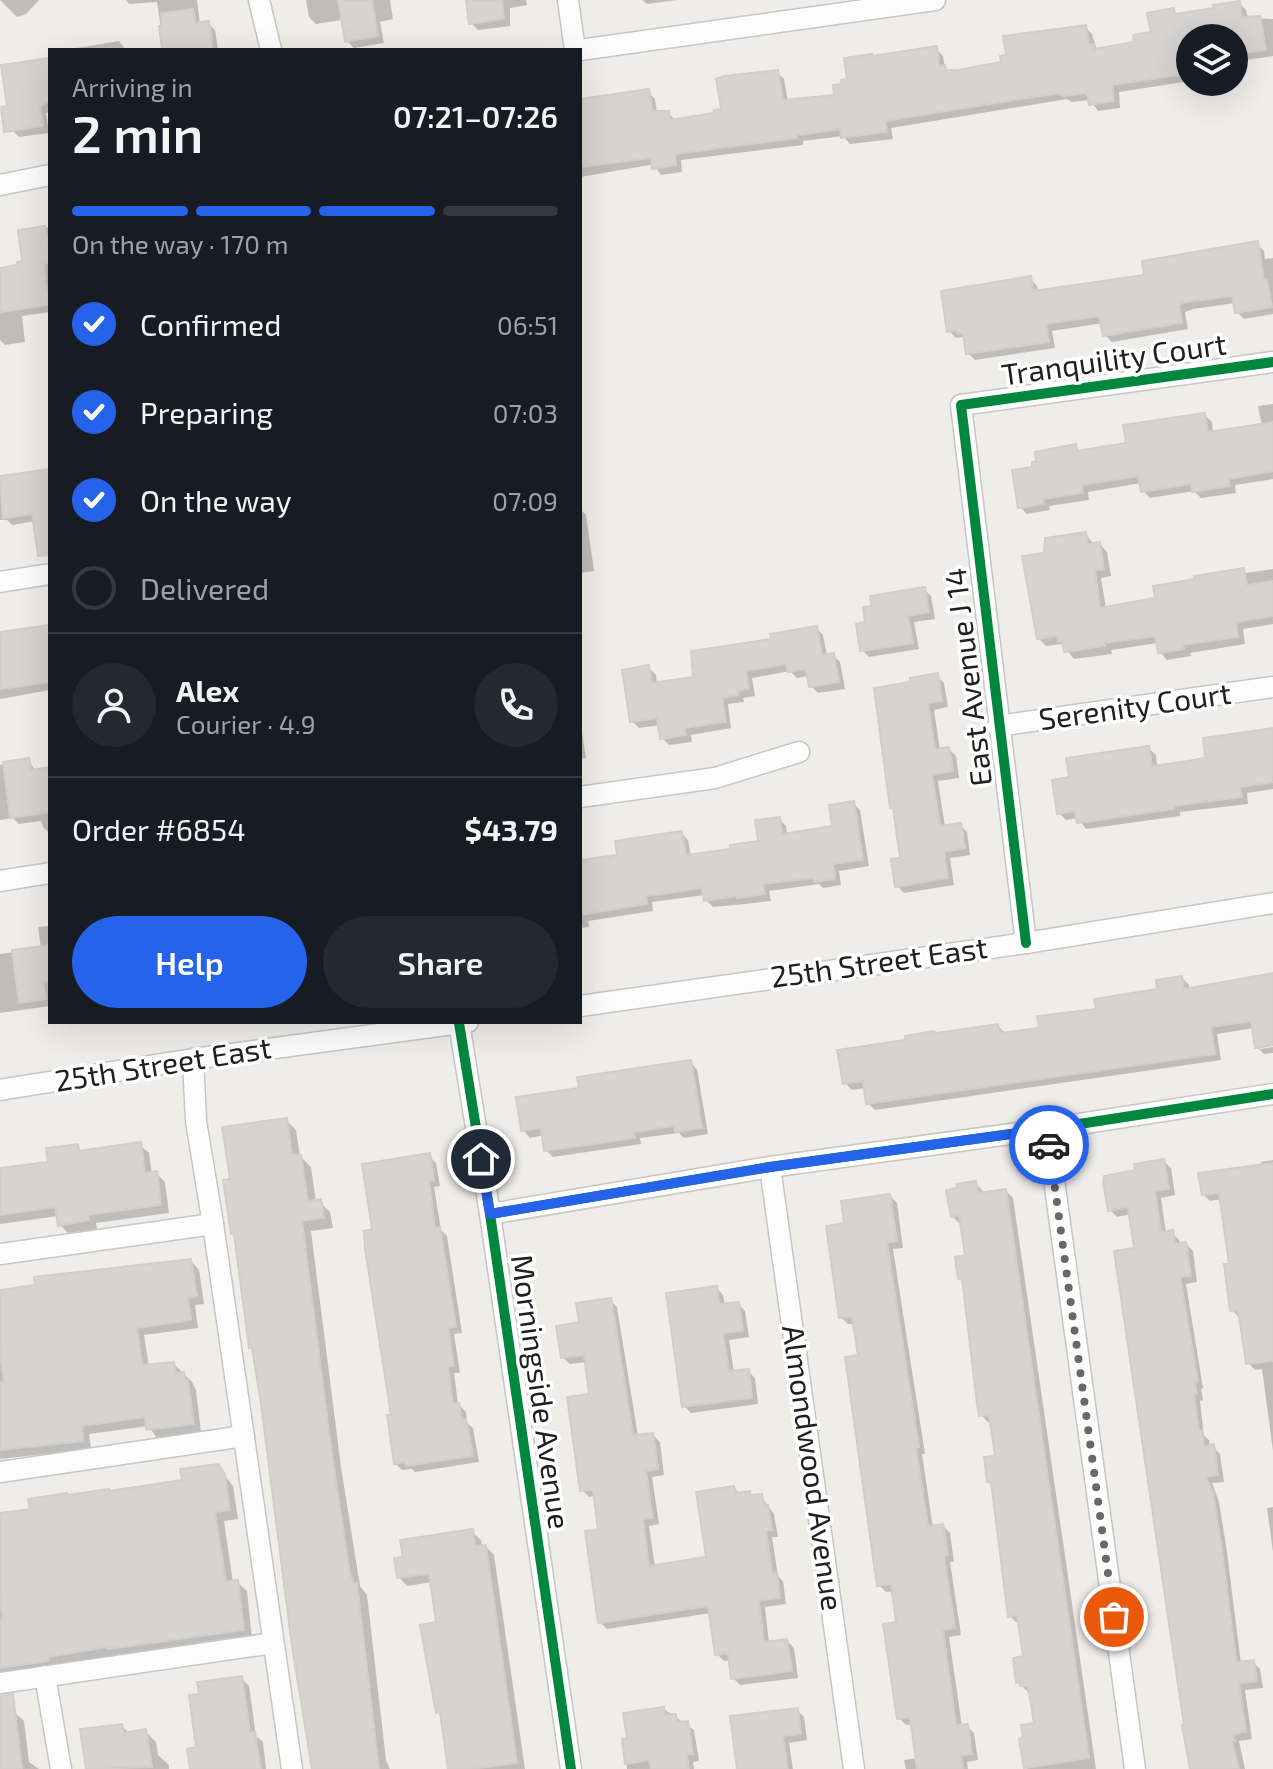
<!DOCTYPE html>
<meta charset="utf-8">
<style>
body{margin:0;font-family:"Exo 2",sans-serif;background:#242831;color:#f1f3f6;height:100vh;display:flex;flex-direction:column;font-size:30px;white-space:nowrap}
*{box-sizing:border-box;margin:0}
p{font-size:26px;color:#9ea1a6}
.icon{flex:none;width:44px;height:44px;fill:none;stroke:currentColor;stroke-width:2;stroke-linecap:round;stroke-linejoin:round}
.map{position:relative;flex:1;overflow:hidden}
.side{position:absolute;left:48px;top:48px;width:534px;height:976px;display:flex;flex-direction:column;background:#171b24;border-radius:0px;box-shadow:0 8px 32px #0002}
.side>*{flex:none}
.tools{position:absolute;left:1176px;top:24px;display:grid;gap:16px}
.tools a{display:grid;place-items:center;width:72px;height:72px;border-radius:50%;background:#171b24;box-shadow:0 8px 32px #0002;font-size:40px}
.pin{position:absolute;display:grid;place-items:center;width:68px;height:68px;color:#fff;margin:-34px;border:4px solid #fff;border-radius:50%;box-shadow:0 2px 8px #0007}
.courier{position:absolute;display:grid;place-items:center;width:80px;height:80px;margin:-40px;border:6px solid #2563eb;border-radius:50%;background:#fff;color:#222;box-shadow:0 2px 10px #0007}
.summary em{font-style:normal;font-weight:600}
.summary div{display:flex;flex-direction:column-reverse}
.summary{display:flex;align-items:center;justify-content:space-between;height:136px;padding:0 24px}
h1{font-size:52px;font-weight:600;line-height:60px}
.bar{display:grid;grid-template-columns:repeat(4,1fr);gap:12px 8px;align-content:center;height:96px;padding:0 24px}
.bar i{height:10px;border-radius:6px;background:#363941}
.bar .selected{background:#2563eb}
.bar p{grid-column:span 4}
.line{display:flex;align-items:center;gap:20px;padding:0 24px;border-top:2px solid #363941}
.line div{flex:1}
.round{display:grid;place-items:center;flex:none;width:84px;height:84px;border-radius:42px;background:#242831}
ol{padding:0 24px;list-style:none}
li{display:flex;align-items:center;gap:24px;height:88px}
li p{margin-inline-start:auto}
li .icon{padding:8px;border-radius:50%;background:#2563eb;color:#fff;stroke-width:4}
li:last-child{color:#9ea1a6}
li i{width:44px;height:44px;border:4px solid #363941;border-radius:50%}
.cta{display:flex;gap:16px;margin-top:auto;padding:16px 24px}
.cta a{flex:1;height:92px;border-radius:48px;background:#2563eb;color:#fff;font-size:32px;font-weight:600;line-height:92px;text-align:center}
.cta a+a{background:#242831;color:#f1f3f6}
.map>svg:first-child{display:block}
</style>
<div class="map">
<svg width="1273" height="1769" viewBox="0 0 1273 1769">
<rect width="100%" height="100%" fill="#efede9"/>
<g fill="#0003">
<polygon points="0,0 39,0 26,14 17,17"/>
<polygon points="126,0 197,0 200,24 208,23 215,30 218,50 164,50 157,2 129,4"/>
<polygon points="306,0 390,0 393,19 380,22 384,43 354,48 347,41 341,20 316,24 309,17"/>
<polygon points="469,0 526,0 527,5 510,8 510,26 478,30 471,23"/>
<polygon points="642,0 677,0 647,4"/>
<polygon points="1239,3 1246,10 1248,18 1273,19 1273,56 1245,60 1247,72 1234,74 1234,38 1190,38 1190,81 1119,92 1120,108 1098,111 1090,100 1072,102 1067,99 891,128 893,139 850,144 843,136 803,141 803,145 681,160 682,172 661,175 654,165 650,165 580,177 580,101 648,92 655,99 657,113 668,113 676,121 723,111 777,72 784,79 788,103 836,97 936,49 943,56 945,68 949,72 1003,64 1085,27 1092,34 1097,50 1136,44 1153,34 1173,11 1178,15 1216,10"/>
<polygon points="119,41 126,50 77,50 77,48"/>
<polygon points="50,60 50,112 46,113 49,133 19,137 12,130"/>
<polygon points="50,227 50,312 22,316 25,342 5,345 0,340 0,270 19,267 24,263 20,232"/>
<polygon points="1257,244 1264,251 1265,259 1273,258 1273,314 1244,319 1237,312 1235,303 1193,309 1185,312 1188,329 1112,342 1105,335 1103,323 1052,331 1055,348 975,360 968,353 966,340 963,337 956,338 949,331 1030,278 1037,286 1038,292 1146,277"/>
<polygon points="1273,404 1273,479 1235,485 1236,493 1201,498 1194,491 1150,498 1143,491 1141,483 1088,492 1089,500 1049,506 1050,510 1027,514 1020,507 1034,469 1075,446 1081,453 1128,445 1205,415 1212,422 1213,433 1262,426 1258,406"/>
<polygon points="50,471 50,534 35,521 12,525 7,520 0,520 0,478"/>
<polygon points="580,509 586,515 594,571 580,573"/>
<polygon points="1086,534 1094,545 1100,544 1107,552 1111,576 1101,578 1106,609 1157,600 1243,570 1246,573 1273,569 1273,624 1243,629 1245,644 1190,653 1191,656 1167,660 1160,652 1158,643 1111,650 1112,654 1074,659 1062,644 1046,646 1038,638 1046,555"/>
<polygon points="924,589 931,596 935,619 914,622 919,649 869,657 862,650 867,624"/>
<polygon points="50,628 50,690 0,699 0,634"/>
<polygon points="816,628 823,635 827,656 833,655 840,662 845,689 818,693 811,686 809,676 797,678 790,671 752,678 755,696 743,698 744,702 728,704 731,728 691,735 692,742 669,745 662,738 660,725 639,728 632,721 649,668 656,675 657,684 695,679 773,641"/>
<polygon points="937,676 944,683 948,707 934,710 940,750 949,749 956,756 959,778 938,781 945,827 960,825 967,832 970,855 950,858 954,885 904,893 897,886 902,860 896,811 892,807 912,684"/>
<polygon points="580,719 586,758 580,759"/>
<polygon points="1273,728 1273,789 1247,793 1248,804 1180,812 1180,816 1086,829 1078,818 1066,820 1059,813 1071,779 1148,748 1156,755 1157,767 1207,760"/>
<polygon points="29,761 36,771 50,769 50,834 43,827 41,821 19,824 13,818 0,820 0,765"/>
<polygon points="853,803 860,810 869,866 839,871 841,885 823,888 819,884 769,891 771,901 746,904 713,907 706,900 705,895 652,902 653,911 588,921 589,927 580,928 580,869 681,833 688,840 691,857 733,851 760,843 779,819 786,826 787,835 834,828"/>
<polygon points="50,926 50,1006 0,1013 0,954 41,948 38,927"/>
<polygon points="1273,975 1273,1043 1260,1045 1260,1049 1273,1047 1273,1053 1264,1054 1257,1047 1254,1028 1217,1034 1221,1060 875,1110 868,1103 866,1088 852,1090 845,1083 998,1026 1005,1033 1041,1030 1159,991 1182,978 1189,985 1189,990"/>
<polygon points="690,1062 697,1069 708,1134 684,1138 679,1133 640,1138 641,1144 553,1157 546,1150 544,1135 530,1138 523,1130 581,1089"/>
<polygon points="286,1120 296,1130 300,1156 311,1167 316,1202 320,1202 330,1212 333,1228 311,1231 341,1467 360,1586 367,1595 386,1760 390,1769 314,1769 255,1352 251,1347 232,1180"/>
<polygon points="140,1145 149,1153 152,1174 156,1173 165,1182 169,1213 96,1223 97,1229 68,1233 60,1225 58,1216 0,1224 0,1173 50,1163 77,1146 84,1153"/>
<polygon points="429,1156 436,1163 440,1186 434,1187 441,1230 447,1236 462,1333 454,1334 460,1373 454,1373 458,1404 466,1412 467,1423 473,1428 479,1462 415,1472 412,1469 402,1470 395,1463 374,1231"/>
<polygon points="1273,1160 1273,1451 1262,1369 1255,1370 1248,1363 1239,1317 1232,1310 1231,1265 1222,1199 1210,1201 1203,1194 1262,1166 1261,1162"/>
<polygon points="1163,1161 1171,1168 1175,1195 1161,1198 1166,1233 1172,1233 1179,1240 1180,1245 1186,1244 1193,1251 1197,1282 1186,1284 1203,1388 1201,1389 1203,1400 1200,1401 1204,1436 1209,1440 1210,1447 1213,1447 1220,1454 1224,1482 1212,1483 1219,1502 1227,1552 1241,1664 1253,1662 1260,1669 1263,1688 1245,1690 1252,1739 1239,1741 1245,1769 1191,1769 1131,1214 1117,1217 1110,1210 1137,1172"/>
<polygon points="975,1183 982,1190 983,1195 1006,1191 1013,1198 1096,1769 1028,1769 1025,1767 1036,1724 1029,1693 1018,1682 1025,1658 1020,1623 1017,1623 1010,1616 993,1485 989,1481 997,1457 992,1422 988,1422 981,1415 965,1283 960,1278 967,1257 962,1222 959,1223 952,1216"/>
<polygon points="890,1196 897,1203 903,1248 893,1249 925,1454 922,1454 933,1528 943,1526 950,1533 954,1562 950,1562 961,1635 949,1637 962,1726 967,1726 974,1733 978,1760 967,1762 968,1769 906,1769 904,1760 917,1758 913,1724 906,1725 899,1718 898,1624 894,1591 886,1592 879,1585 860,1357 855,1324 848,1324 841,1317 847,1224"/>
<polygon points="191,1261 199,1270 204,1304 195,1305 198,1328 144,1335 149,1367 174,1364 192,1382 196,1390 201,1432 157,1438 148,1426 89,1434 91,1449 0,1459 0,1292"/>
<polygon points="716,1288 723,1295 725,1306 738,1304 745,1311 749,1337 729,1340 734,1373 748,1371 755,1378 758,1404 691,1413 684,1406"/>
<polygon points="610,1300 617,1307 638,1436 653,1435 660,1442 664,1475 652,1477 659,1524 649,1526 655,1567 708,1559 734,1488 740,1494 761,1496 774,1514 778,1537 772,1537 778,1576 783,1581 786,1604 765,1607 769,1643 787,1641 794,1648 798,1678 740,1685 733,1678 731,1660 724,1661 717,1654 711,1613 607,1629 600,1622 601,1531 596,1496 589,1497 582,1490 591,1395 587,1362 570,1364 562,1357 581,1324"/>
<polygon points="217,1466 233,1486 238,1519 224,1521 233,1583 237,1582 247,1591 252,1639 0,1678 0,1515 32,1511 69,1497 184,1482"/>
<polygon points="1273,1507 1273,1552 1267,1508"/>
<polygon points="472,1532 481,1540 482,1548 486,1547 494,1555 525,1769 450,1769 442,1717 437,1712 438,1624 432,1582 407,1586 399,1577"/>
<polygon points="241,1678 249,1686 256,1736 263,1742 266,1769 198,1769 201,1695"/>
<polygon points="664,1709 694,1730 699,1761 693,1762 694,1769 627,1769 624,1741"/>
<polygon points="797,1710 804,1717 807,1740 789,1743 793,1769 739,1769"/>
<polygon points="14,1712 24,1721 29,1762 39,1769 0,1769 0,1713"/>
<polygon points="122,1726 130,1734 146,1732 156,1742 158,1755 169,1765 169,1769 88,1769 83,1731"/>
</g>
<g fill="#d6d3d0" stroke="#d2cfca" stroke-width="2">
<polygon points="338,0 372,0 378,36 345,42"/>
<polygon points="466,0 502,0 504,19 469,24"/>
<polygon points="1240,1 1242,17 1260,16 1266,50 1234,54 1234,38 1183,38 1187,74 1112,85 1114,101 1089,105 1087,93 1063,96 1059,93 885,121 887,132 841,138 840,129 797,135 797,138 675,154 676,165 652,169 651,158 580,167 580,99 649,89 652,111 669,111 670,120 714,113 714,110 721,109 716,79 724,76 778,70 783,100 834,95 833,85 842,84 841,80 847,79 844,58 872,54 872,56 937,46 939,66 945,65 946,70 958,70 1001,62 1000,56 1006,55 1003,36 1086,25 1089,45 1094,44 1094,49 1134,42 1133,35 1151,32 1147,13 1174,8 1175,14 1214,8 1213,5"/>
<polygon points="193,9 195,23 209,21 213,50 162,50 159,26 162,25 161,13"/>
<polygon points="50,58 50,101 40,106 43,126 4,132 1,107 7,106 1,65"/>
<polygon points="45,226 50,259 50,263 44,264 48,305 0,312 0,268 17,265 17,262 22,261 18,230"/>
<polygon points="1258,241 1264,281 1267,280 1272,307 1235,313 1232,296 1185,302 1179,305 1182,323 1103,336 1099,316 1046,324 1049,342 966,354 963,333 958,334 957,330 947,332 941,291 1031,276 1033,291 1144,275 1142,261"/>
<polygon points="1205,413 1208,432 1273,422 1273,471 1229,479 1230,486 1192,492 1191,484 1141,492 1138,476 1082,485 1083,493 1043,499 1044,504 1018,508 1012,470 1032,467 1032,462 1036,461 1035,452 1076,444 1077,451 1126,443 1123,425"/>
<polygon points="50,469 50,555 38,556 32,514 3,518 0,476"/>
<polygon points="1086,532 1088,544 1100,542 1104,569 1095,570 1100,608 1155,598 1153,586 1195,579 1194,576 1244,568 1247,585 1273,581 1273,616 1236,622 1238,637 1183,645 1184,649 1158,653 1155,636 1105,643 1105,646 1064,652 1062,641 1058,642 1057,636 1037,639 1022,556 1044,553 1045,538"/>
<polygon points="925,587 929,612 908,616 913,643 860,651 856,624 865,622 863,607 871,606 870,596"/>
<polygon points="50,625 50,682 0,689 0,632"/>
<polygon points="817,626 822,655 834,653 839,682 809,687 806,669 788,672 786,664 746,671 749,689 737,691 738,695 722,698 726,722 685,728 686,735 660,739 657,718 630,722 622,670 649,665 652,683 693,677 691,651 771,639 770,634"/>
<polygon points="938,673 942,701 928,703 935,749 949,747 953,771 932,775 940,826 961,823 965,848 944,852 948,878 895,887 891,859 900,858 893,808 890,808 874,688 910,682 910,678"/>
<polygon points="1273,728 1273,782 1240,787 1242,797 1174,806 1174,809 1077,823 1075,811 1057,814 1052,780 1069,777 1066,758 1149,746 1152,766 1188,761 1205,758 1203,738"/>
<polygon points="29,758 31,770 50,767 50,812 10,818 3,762"/>
<polygon points="854,801 863,860 833,864 835,879 814,882 813,878 763,884 765,894 737,898 737,896 704,901 702,888 646,896 647,904 580,915 580,860 617,855 615,841 682,831 686,855 731,849 730,845 758,841 755,820 780,817 782,834 832,826 829,805"/>
<polygon points="50,945 50,981 43,982 46,999 19,1003 12,950"/>
<polygon points="1273,973 1273,1045 1255,1048 1251,1021 1211,1027 1215,1054 866,1104 863,1081 843,1084 837,1050 905,1040 905,1036 934,1031 936,1033 998,1024 1000,1033 1039,1028 1037,1016 1096,1009 1094,999 1157,989 1156,980 1182,976 1184,989"/>
<polygon points="691,1060 702,1128 675,1132 674,1126 634,1132 635,1138 544,1151 541,1128 521,1131 516,1097 579,1088 577,1077"/>
<polygon points="287,1118 292,1154 301,1155 308,1201 321,1199 324,1218 302,1221 332,1455 350,1574 354,1583 357,1583 379,1769 312,1769 292,1646 261,1404 252,1348 249,1348 234,1234 231,1234 223,1180 230,1179 222,1127"/>
<polygon points="141,1142 145,1173 157,1171 161,1205 88,1215 89,1220 58,1226 55,1207 0,1215 0,1168 48,1162 46,1148 78,1144 79,1151"/>
<polygon points="430,1153 434,1180 429,1181 435,1228 440,1227 456,1327 448,1328 454,1366 448,1367 453,1404 459,1403 462,1420 466,1419 473,1456 406,1466 405,1462 394,1464 387,1415 391,1415 365,1249 364,1231 372,1229 362,1164"/>
<polygon points="1164,1159 1169,1189 1155,1191 1161,1232 1173,1230 1175,1244 1186,1242 1191,1276 1180,1277 1198,1381 1195,1382 1197,1394 1194,1395 1199,1431 1202,1431 1204,1446 1214,1444 1218,1475 1206,1477 1213,1493 1221,1543 1235,1653 1237,1662 1254,1660 1257,1681 1239,1683 1246,1732 1233,1734 1235,1741 1232,1741 1239,1769 1190,1769 1182,1725 1184,1725 1114,1251 1134,1248 1128,1207 1108,1211 1103,1182 1104,1176 1135,1170 1134,1164"/>
<polygon points="1273,1163 1273,1361 1246,1364 1238,1310 1230,1311 1224,1264 1229,1264 1219,1193 1202,1195 1198,1173"/>
<polygon points="976,1181 978,1193 1006,1189 1089,1758 1024,1768 1019,1739 1023,1738 1021,1725 1034,1723 1028,1686 1020,1686 1020,1682 1016,1683 1013,1658 1023,1656 1017,1616 1008,1617 991,1482 987,1482 984,1457 995,1456 989,1415 979,1416 977,1404 962,1278 958,1279 955,1257 965,1255 959,1215 951,1217 946,1190 957,1188 956,1184"/>
<polygon points="890,1194 897,1241 887,1243 919,1447 916,1448 928,1526 943,1524 948,1555 944,1556 955,1628 943,1630 956,1725 968,1724 972,1754 961,1755 963,1769 917,1769 910,1717 897,1719 883,1624 896,1622 891,1584 877,1586 845,1357 858,1355 852,1317 839,1318 826,1226 844,1223 841,1201"/>
<polygon points="191,1259 197,1296 188,1298 191,1320 137,1328 142,1365 174,1362 176,1373 184,1372 186,1380 188,1380 194,1424 146,1430 145,1417 82,1426 83,1441 0,1450 0,1382 4,1382 0,1351 0,1290 35,1285 34,1277"/>
<polygon points="717,1286 719,1304 739,1302 743,1331 723,1333 729,1371 749,1369 752,1398 682,1407 666,1293"/>
<polygon points="611,1298 633,1435 653,1433 658,1469 646,1471 653,1518 643,1519 649,1566 706,1557 696,1492 734,1486 736,1493 750,1491 750,1495 762,1494 764,1505 768,1505 772,1530 766,1531 772,1573 777,1572 780,1598 759,1601 764,1642 787,1639 792,1671 731,1679 728,1653 715,1655 708,1606 598,1623 585,1531 598,1530 593,1490 580,1491 567,1397 589,1394 584,1355 561,1358 556,1326 579,1322 576,1303"/>
<polygon points="218,1464 225,1474 230,1510 215,1512 226,1582 238,1580 244,1630 108,1649 108,1647 48,1657 49,1661 0,1668 0,1621 3,1621 0,1598 0,1513 30,1509 28,1499 67,1493 67,1495 109,1489 109,1491 182,1480 180,1469"/>
<polygon points="473,1529 475,1546 486,1545 517,1763 471,1769 448,1769 440,1712 436,1713 420,1625 436,1622 429,1574 397,1578 394,1558 403,1557 400,1540"/>
<polygon points="242,1676 250,1733 255,1732 261,1769 190,1769 187,1749 196,1747 189,1695 199,1694 197,1682"/>
<polygon points="13,1694 22,1769 1,1769 0,1696"/>
<polygon points="664,1707 665,1715 676,1714 677,1722 688,1721 693,1754 687,1755 689,1769 651,1769 649,1760 625,1764 622,1739 627,1738 623,1713"/>
<polygon points="798,1708 801,1734 783,1736 788,1769 737,1769 730,1716"/>
<polygon points="122,1724 124,1733 146,1729 152,1767 86,1769 80,1729"/>
</g>
<g fill="none" stroke-linecap="round" stroke-linejoin="round">
<defs>
<g id="minor">
<polyline points="259,0 271,50"/>
<polyline points="568,0 575,50"/>
<polyline points="580,50 935,0"/>
<polyline points="0,185 50,175"/>
<polyline points="0,582 50,574"/>
<polyline points="998,726 1273,687"/>
<polyline points="580,797 715,778 799,752"/>
<polyline points="0,881 50,873"/>
<polyline points="1026,943 961,405 1273,362"/>
<polyline points="580,1006 1026,943 1273,903"/>
<polyline points="459,1023 490,1214 571,1769"/>
<polyline points="193,1059 196,1121 213,1224 292,1769"/>
<polyline points="0,1090 193,1059 468,1022"/>
<polyline points="1047,1129 1135,1769"/>
<polyline points="770,1167 854,1769"/>
<polyline points="490,1214 770,1167 1047,1129 1273,1094"/>
<polyline points="0,1254 213,1224"/>
<polyline points="0,1472 244,1436"/>
<polyline points="45,1676 61,1769"/>
<polyline points="0,1683 273,1643"/>
</g>
</defs>
<use href="#minor" stroke="#c7c6c5" stroke-width="23"/>
<use href="#minor" stroke="#fdfcfc" stroke-width="20"/>
<defs>
<g id="cycleway">
<polyline points="1026,943 961,405 1273,362"/>
<polyline points="459,1023 490,1214 571,1769"/>
<polyline points="490,1214 770,1167 1047,1129 1273,1094"/>
</g>
</defs>
<use href="#cycleway" stroke="#fff" stroke-width="15"/>
<use href="#cycleway" stroke="#00873e" stroke-width="10"/>
</g>
<g fill="none" stroke-linecap="round" stroke-linejoin="round">
<polyline stroke="#686866" stroke-width="8" stroke-dasharray="0 14.4" points="1049,1145 1114,1617"/>
<polyline stroke="#2563eb" stroke-width="10" points="481,1159 490,1214 770,1167 1047,1129 1049,1145"/>
</g>
<g text-anchor="middle" stroke-width="7" stroke-linejoin="round" paint-order="stroke">
<g font-size="30" fill="#202020" stroke="#fff">
<text transform="translate(1114 360) rotate(-8)" y="10">Tranquility Court</text>
<text transform="translate(969 677) rotate(-97)" y="10">East Avenue J 14</text>
<text transform="translate(1135 707) rotate(-8)" y="10">Serenity Court</text>
<text transform="translate(879 963) rotate(-8)" y="10">25th Street East</text>
<text transform="translate(163 1065) rotate(-9)" y="10">25th Street East</text>
<text transform="translate(540 1392) rotate(82)" y="10">Morningside Avenue</text>
<text transform="translate(812 1468) rotate(82)" y="10">Almondwood Avenue</text>
</g>
</g>
</svg>
<div class="tools">
<a><svg class="icon" aria-label="layers" viewBox="0 0 24 24"><path d="M12 4l9 5-9 5-9-5zM3 14l9 5 9-5"/></svg></a>
</div>
<div class="pin" style="left:1114px;top:1617px;background:#ea580c"><svg class="icon" aria-label="bag" viewBox="0 0 24 24"><path d="M5 8h14l-1 12H6zM9 8a3 3 0 0 1 6 0"/></svg></div>
<div class="pin" style="left:481px;top:1159px;background:#1f2937"><svg class="icon" aria-label="home" viewBox="0 0 24 24"><path d="M3 11l9-7 9 7M6 9v11h12V9"/></svg></div>
<div class="courier" style="left:1049px;top:1145px"><svg class="icon" aria-label="car" viewBox="0 0 24 24"><path d="M5 17H2v-5l4-1 3-4h7l3 4 3 1v5h-3M9 17h6M6 11h13"/><circle cx="7" cy="17" r="2"/><circle cx="17" cy="17" r="2"/></svg></div>
<section class="side">
<div class="summary"><div><h1>2 min</h1><p>Arriving in</p></div><em>07:21–07:26</em></div>
<div class="bar"><i class="selected"></i><i class="selected"></i><i class="selected"></i><i></i><p>On the way · 170 m</p></div>
<ol>
<li><svg class="icon" aria-label="check" viewBox="0 0 24 24"><path d="M5 12l5 5 9-10"/></svg>Confirmed<p>06:51</p></li>
<li><svg class="icon" aria-label="check" viewBox="0 0 24 24"><path d="M5 12l5 5 9-10"/></svg>Preparing<p>07:03</p></li>
<li><svg class="icon" aria-label="check" viewBox="0 0 24 24"><path d="M5 12l5 5 9-10"/></svg>On the way<p>07:09</p></li>
<li><i></i>Delivered</li>
</ol>
<div class="line" style="height:144px"><a class="round"><svg class="icon" aria-label="person" viewBox="0 0 24 24"><circle cx="12" cy="8" r="4"/><path d="M4 21q1-7 8-7t8 7"/></svg></a><div><b>Alex</b><p>Courier · 4.9</p></div><a class="round"><svg class="icon" aria-label="phone" viewBox="0 0 24 24"><path d="M5 4h4l2 5-3 2q2 4 5 5l2-3 5 2v4C11 20 4 13 5 4z"/></svg></a></div>
<div class="line" style="height:104px"><div>Order #6854</div><b>$43.79</b></div>
<div class="cta"><a>Help</a><a>Share</a></div>
</section>
</div>
